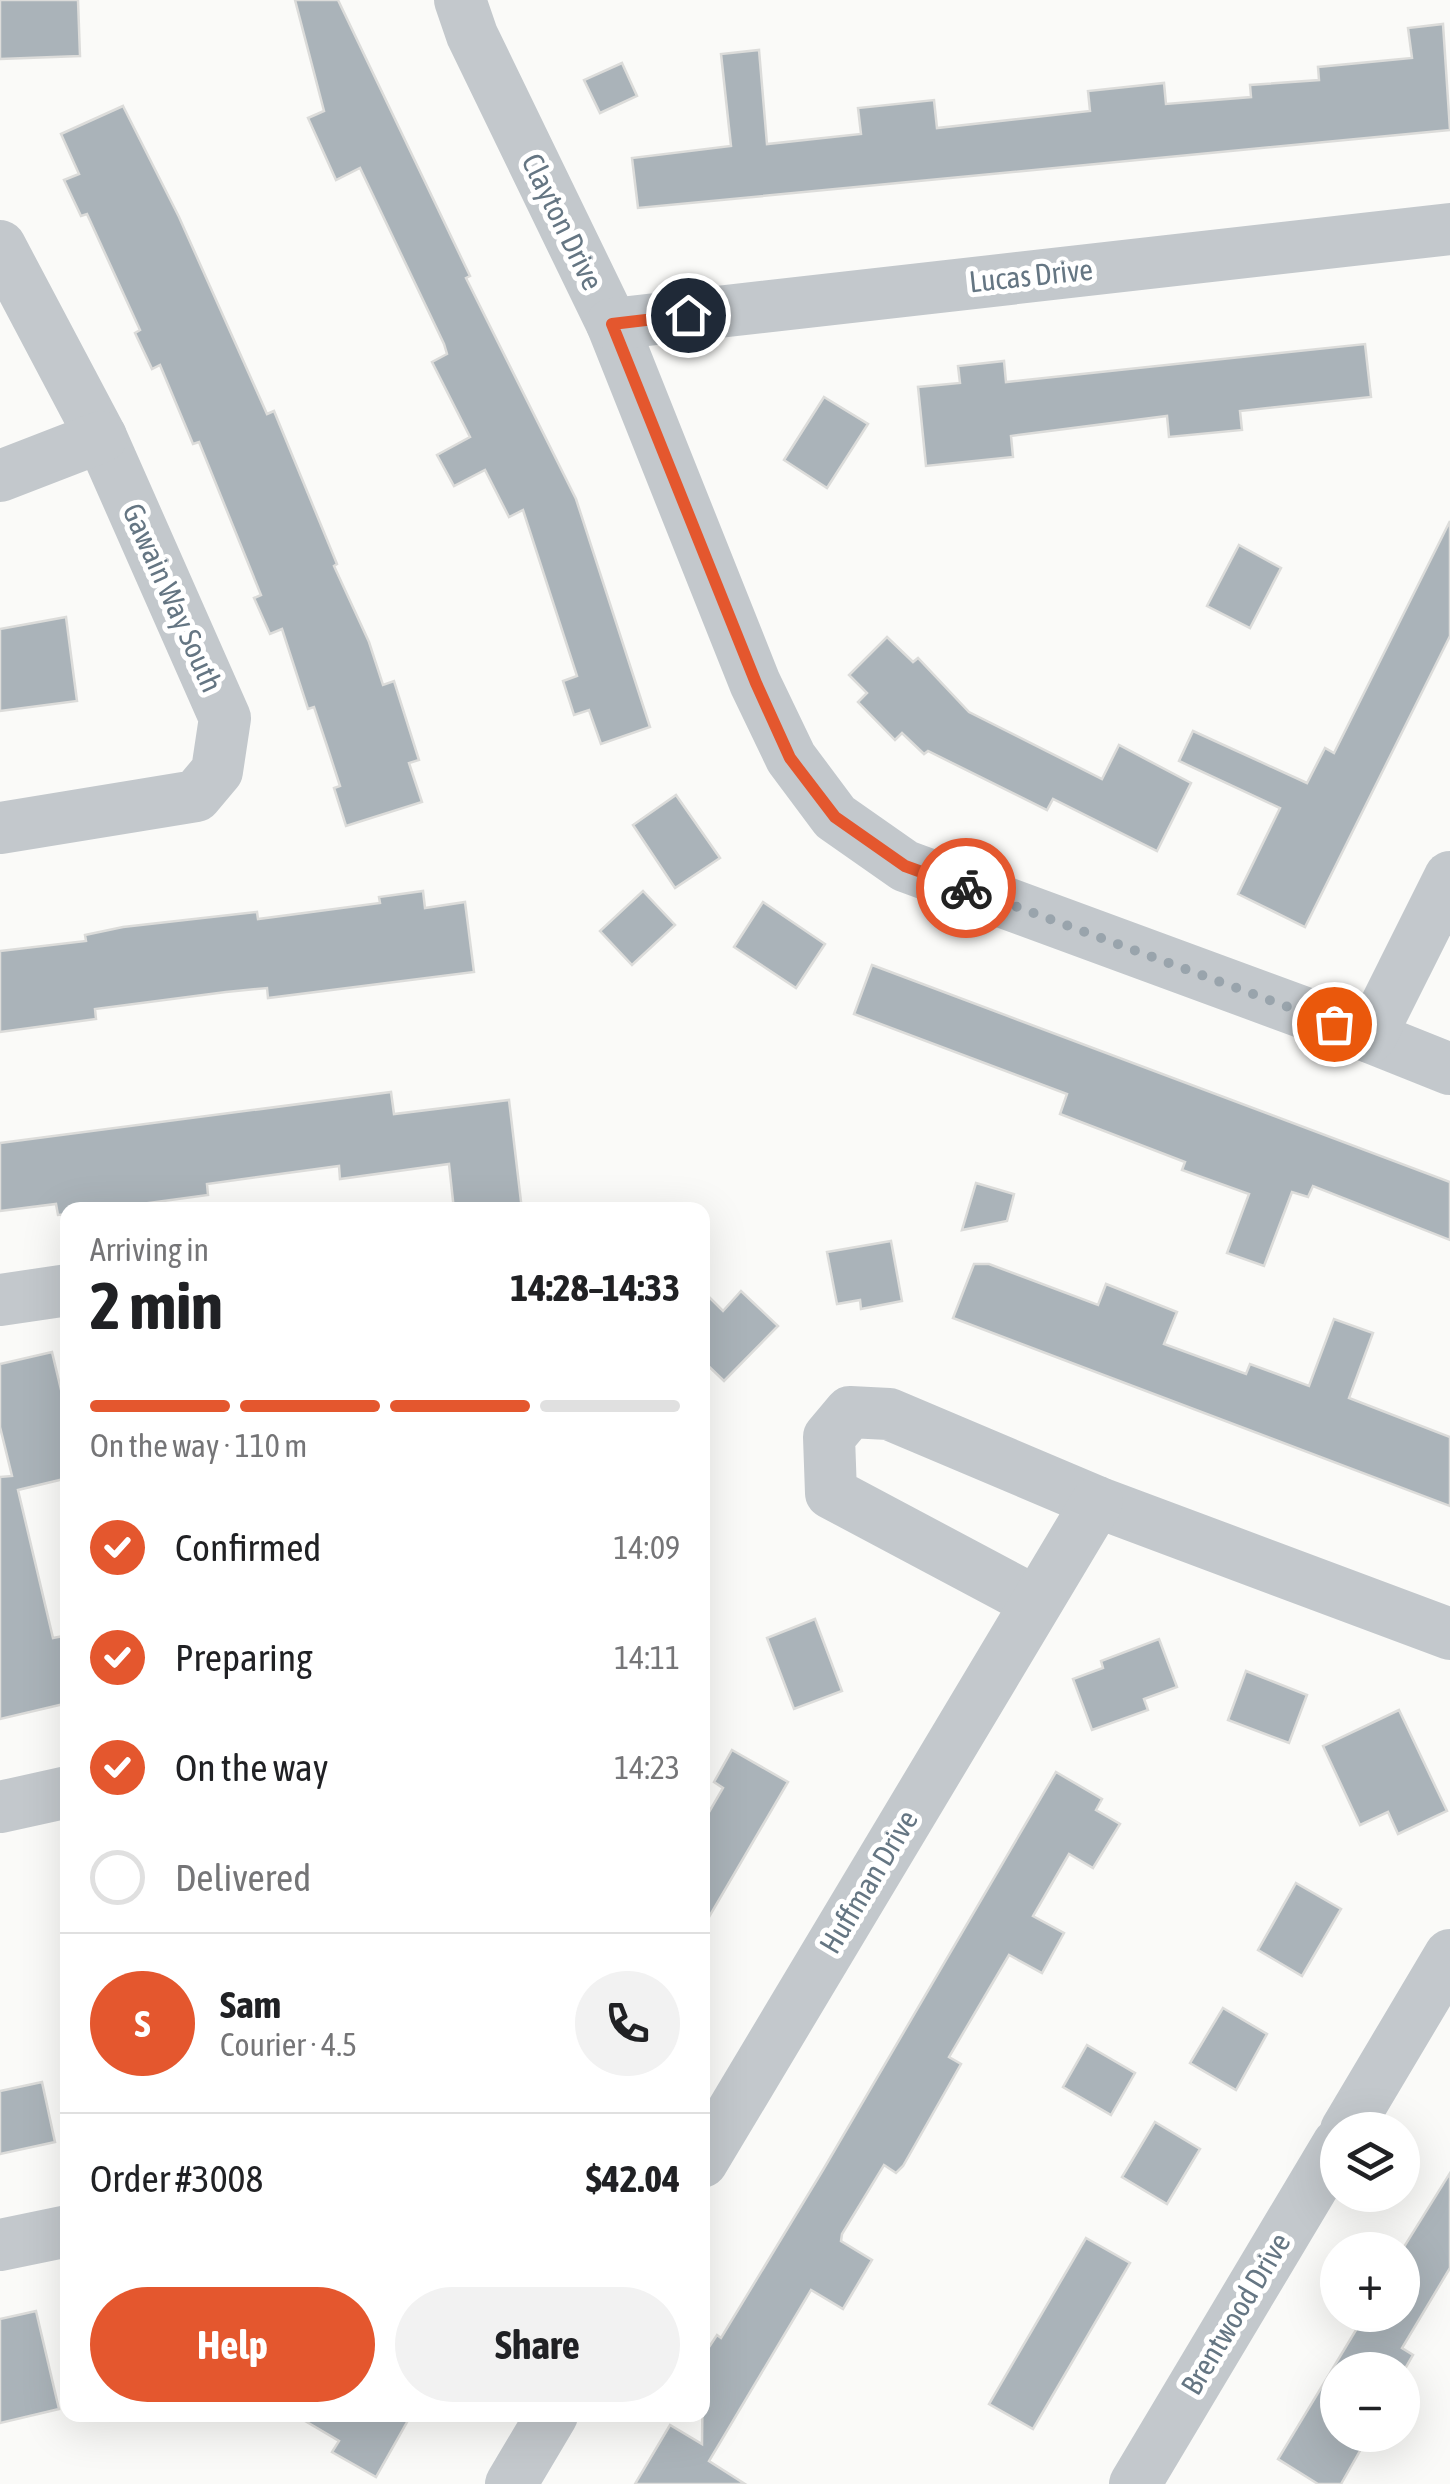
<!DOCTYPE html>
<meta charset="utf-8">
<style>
body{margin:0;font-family:"Asap Condensed",sans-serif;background:#f2f2f2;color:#202124;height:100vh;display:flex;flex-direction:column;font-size:38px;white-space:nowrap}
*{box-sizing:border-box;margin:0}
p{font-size:32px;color:#757577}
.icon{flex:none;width:55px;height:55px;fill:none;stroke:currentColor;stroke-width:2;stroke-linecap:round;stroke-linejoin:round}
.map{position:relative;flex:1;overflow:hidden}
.details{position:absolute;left:60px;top:1202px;width:650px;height:1220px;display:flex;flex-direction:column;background:#fff;border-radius:20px;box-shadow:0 10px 40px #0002}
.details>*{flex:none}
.buttons{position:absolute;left:1320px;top:2112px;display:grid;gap:20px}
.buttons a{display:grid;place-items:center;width:100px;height:100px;border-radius:50%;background:#fff;box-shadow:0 10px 40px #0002;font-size:50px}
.pin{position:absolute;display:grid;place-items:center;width:85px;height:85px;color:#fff;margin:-42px;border:5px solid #fff;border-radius:50%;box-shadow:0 2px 10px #0007}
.courier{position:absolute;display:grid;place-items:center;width:100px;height:100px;margin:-50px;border:8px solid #e4572e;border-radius:50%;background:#fff;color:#222;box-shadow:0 2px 12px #0007}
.summary em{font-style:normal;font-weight:700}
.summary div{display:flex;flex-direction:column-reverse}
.summary{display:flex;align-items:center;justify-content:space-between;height:170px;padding:0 30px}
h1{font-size:65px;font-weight:700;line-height:75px}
.bar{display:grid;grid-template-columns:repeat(4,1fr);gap:15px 10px;align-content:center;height:120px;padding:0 30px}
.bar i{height:12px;border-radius:8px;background:#e0e0e0}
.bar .on{background:#e4572e}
.bar p{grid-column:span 4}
.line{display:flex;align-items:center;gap:25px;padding:0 30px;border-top:2px solid #e0e0e0}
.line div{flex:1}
.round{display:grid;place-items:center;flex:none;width:105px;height:105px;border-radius:52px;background:#f2f2f2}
ol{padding:0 30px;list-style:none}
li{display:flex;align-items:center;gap:30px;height:110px}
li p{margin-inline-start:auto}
li .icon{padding:10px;border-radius:50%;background:#e4572e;color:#fff;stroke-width:4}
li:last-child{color:#757577}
li i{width:55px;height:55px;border:5px solid #e0e0e0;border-radius:50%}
.button{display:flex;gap:20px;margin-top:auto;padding:20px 30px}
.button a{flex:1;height:115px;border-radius:60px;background:#e4572e;color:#fff;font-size:40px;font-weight:700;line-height:115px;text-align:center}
.button a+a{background:#f2f2f2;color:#202124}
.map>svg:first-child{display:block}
</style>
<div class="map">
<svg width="1450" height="2484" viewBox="0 0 1450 2484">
<rect width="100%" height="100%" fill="#fafaf8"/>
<g fill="#aab3b9" stroke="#dcdcda" stroke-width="2.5">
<polygon points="0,0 78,0 80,56 0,59"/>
<polygon points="295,0 338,0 470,276 466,278 576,499 650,727 601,744 589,710 574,715 563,681 577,676 523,510 509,517 485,470 454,486 437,455 470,437 432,362 447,354 444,344 360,168 336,180 308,118 324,111"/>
<polygon points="1443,24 1450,130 638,208 632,158 731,146 721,54 759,50 767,144 861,134 858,108 934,100 937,128 1090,111 1088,91 1164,83 1166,104 1251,97 1250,85 1319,80 1318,67 1412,58 1408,28"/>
<polygon points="622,63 637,96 600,113 584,80"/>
<polygon points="123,106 179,217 267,414 274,411 337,564 334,566 369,642 383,685 394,681 419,760 409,763 422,802 346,826 334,788 340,786 327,746 314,707 308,709 282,629 270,634 254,598 261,595 199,442 193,444 160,365 152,369 135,333 140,330 87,214 81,216 64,180 79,174 61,134"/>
<polygon points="1365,344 1371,397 1240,411 1242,430 1169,437 1167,416 1011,436 1013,457 926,466 918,387 960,383 958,366 1004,361 1006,382"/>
<polygon points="824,397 868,424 827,488 784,460"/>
<polygon points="1450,521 1450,636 1305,927 1238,894 1280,808 1179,761 1193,731 1307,783 1325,748 1334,753"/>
<polygon points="1239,545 1281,568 1250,628 1207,606"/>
<polygon points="66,617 77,701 0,711 0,629"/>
<polygon points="887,637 913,662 918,658 969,712 1102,779 1119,745 1191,783 1157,851 1053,799 1047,810 928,751 924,754 902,733 895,740 858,702 867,693 849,675"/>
<polygon points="676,795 720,858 675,888 633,825"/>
<polygon points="423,891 425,908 465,902 474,972 268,998 267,988 226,992 95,1009 96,1019 0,1032 0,951 86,941 85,935 123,927 257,912 258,919 380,903 379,897"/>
<polygon points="643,891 675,925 632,965 600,931"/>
<polygon points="763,902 825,944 796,988 734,947"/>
<polygon points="872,965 1450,1182 1450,1240 1313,1186 1308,1197 1292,1192 1264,1266 1227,1253 1249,1194 1182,1170 1185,1162 1060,1114 1067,1094 854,1014"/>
<polygon points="391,1092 394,1114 509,1100 522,1210 454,1210 449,1164 340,1179 339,1166 207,1184 208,1195 97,1210 68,1210 68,1214 58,1215 56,1204 0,1211 0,1143"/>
<polygon points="976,1183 1014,1194 1007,1221 962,1230"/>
<polygon points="891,1241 902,1301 861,1309 860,1300 837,1304 827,1252"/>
<polygon points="974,1264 989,1264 1098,1305 1106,1284 1177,1312 1164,1344 1246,1374 1250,1364 1309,1386 1334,1319 1373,1333 1349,1398 1450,1437 1450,1506 953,1318"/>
<polygon points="702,1290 723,1311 741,1291 778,1326 724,1381 702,1360"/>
<polygon points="52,1352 68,1419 68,1478 18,1490 53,1638 68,1635 68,1703 0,1719 0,1477 12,1476 0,1427 0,1364"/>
<polygon points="815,1619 842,1691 794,1709 767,1638"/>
<polygon points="1159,1639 1177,1687 1144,1699 1148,1710 1092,1730 1073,1679 1103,1668 1101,1661"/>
<polygon points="1246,1671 1307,1695 1289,1743 1228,1720"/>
<polygon points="1399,1710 1447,1811 1398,1834 1388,1812 1360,1825 1323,1746"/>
<polygon points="732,1750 788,1782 702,1929 702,1824 723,1788 714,1782"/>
<polygon points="1056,1772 1102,1799 1096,1810 1120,1824 1093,1868 1069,1854 1033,1916 1064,1933 1042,1973 1009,1955 949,2057 961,2064 903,2166 896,2173 884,2165 842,2234 841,2241 872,2260 843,2309 811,2290 709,2461 745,2484 635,2484 670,2425 702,2444 703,2356 717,2335 721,2338 823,2170"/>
<polygon points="1296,1883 1341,1909 1302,1976 1258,1950"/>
<polygon points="1223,2008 1267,2034 1236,2090 1190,2063"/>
<polygon points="1087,2045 1135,2073 1111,2115 1063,2087"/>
<polygon points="42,2082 55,2142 0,2154 0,2091"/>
<polygon points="1155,2122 1200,2149 1167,2204 1122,2177"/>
<polygon points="1450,2173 1450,2268 1402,2348 1413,2355 1402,2374 1402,2370 1338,2370 1338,2435 1369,2435 1341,2484 1318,2484 1278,2459 1365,2315 1402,2315 1402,2250"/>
<polygon points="1086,2238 1130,2263 1033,2429 989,2404"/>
<polygon points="36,2311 59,2409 0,2423 0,2319"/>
<polygon points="295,2415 411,2415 376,2477 332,2452 339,2441"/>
</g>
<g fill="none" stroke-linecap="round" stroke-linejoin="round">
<g stroke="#c3c8cc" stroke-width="52">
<polyline points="460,0 472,35 612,324 755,683 791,758 835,817 905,866 1370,1037 1450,1069"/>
<polyline points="0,246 101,437 225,718 217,771 196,796 0,828"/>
<polyline points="612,324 1450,229"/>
<polyline points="0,476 101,437"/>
<polyline points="1370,1037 1450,877"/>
<polyline points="0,1300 68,1290"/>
<polyline points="1036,1602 831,1493 829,1437 850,1412 889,1414 1097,1502 1450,1634"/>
<polyline points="0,1807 68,1792"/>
<polyline points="1346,2130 1450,1955"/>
<polyline points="702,2162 1097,1502"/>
<polyline points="0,2245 68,2231"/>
<polyline points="511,2484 552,2415"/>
<polyline points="1135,2484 1338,2144"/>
</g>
</g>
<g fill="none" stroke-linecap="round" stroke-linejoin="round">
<polyline stroke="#99a4ac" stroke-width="10" stroke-dasharray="0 18" points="966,888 1334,1024"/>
<polyline stroke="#e4572e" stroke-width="12" points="688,315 612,324 756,683 790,758 835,817 905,866 966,888"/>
</g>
<g text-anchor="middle" stroke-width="10" stroke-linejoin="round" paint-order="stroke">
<g font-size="30" fill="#657683" stroke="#fff">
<text transform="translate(562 222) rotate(64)" y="10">Clayton Drive</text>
<text transform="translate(1031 276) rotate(-6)" y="10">Lucas Drive</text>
<text transform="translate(172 598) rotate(66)" y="10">Gawain Way South</text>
<text transform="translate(869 1882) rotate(-59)" y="10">Huffman Drive</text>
<text transform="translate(1236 2314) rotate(-59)" y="10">Brentwood Drive</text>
</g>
</g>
</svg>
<div class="buttons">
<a><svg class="icon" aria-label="layers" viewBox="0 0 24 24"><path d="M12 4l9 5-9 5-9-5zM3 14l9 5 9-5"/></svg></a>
<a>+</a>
<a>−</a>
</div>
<div class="pin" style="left:1334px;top:1024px;background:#ea580c"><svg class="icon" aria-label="bag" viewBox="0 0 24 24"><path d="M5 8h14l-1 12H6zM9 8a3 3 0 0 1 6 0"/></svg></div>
<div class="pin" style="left:688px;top:315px;background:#1f2937"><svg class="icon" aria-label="home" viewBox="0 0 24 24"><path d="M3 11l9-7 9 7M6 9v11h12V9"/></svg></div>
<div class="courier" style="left:966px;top:888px"><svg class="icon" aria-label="bike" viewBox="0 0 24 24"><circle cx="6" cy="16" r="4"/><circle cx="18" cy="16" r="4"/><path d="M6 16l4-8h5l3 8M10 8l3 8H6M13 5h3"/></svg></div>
<section class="details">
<div class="summary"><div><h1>2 min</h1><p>Arriving in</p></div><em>14:28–14:33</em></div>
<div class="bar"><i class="on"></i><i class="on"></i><i class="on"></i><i></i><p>On the way · 110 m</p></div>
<ol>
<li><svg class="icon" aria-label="check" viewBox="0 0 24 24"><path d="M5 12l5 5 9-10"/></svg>Confirmed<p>14:09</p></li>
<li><svg class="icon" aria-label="check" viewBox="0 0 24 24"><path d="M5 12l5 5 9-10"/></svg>Preparing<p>14:11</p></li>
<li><svg class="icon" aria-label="check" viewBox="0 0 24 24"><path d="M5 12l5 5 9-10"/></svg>On the way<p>14:23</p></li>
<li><i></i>Delivered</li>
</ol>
<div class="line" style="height:180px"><b class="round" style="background:#e4572e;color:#fff">S</b><div><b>Sam</b><p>Courier · 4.5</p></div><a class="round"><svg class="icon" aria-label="phone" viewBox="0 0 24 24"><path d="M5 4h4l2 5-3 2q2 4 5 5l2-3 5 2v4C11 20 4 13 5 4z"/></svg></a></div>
<div class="line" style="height:130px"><div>Order #3008</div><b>$42.04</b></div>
<div class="button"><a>Help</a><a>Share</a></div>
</section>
</div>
